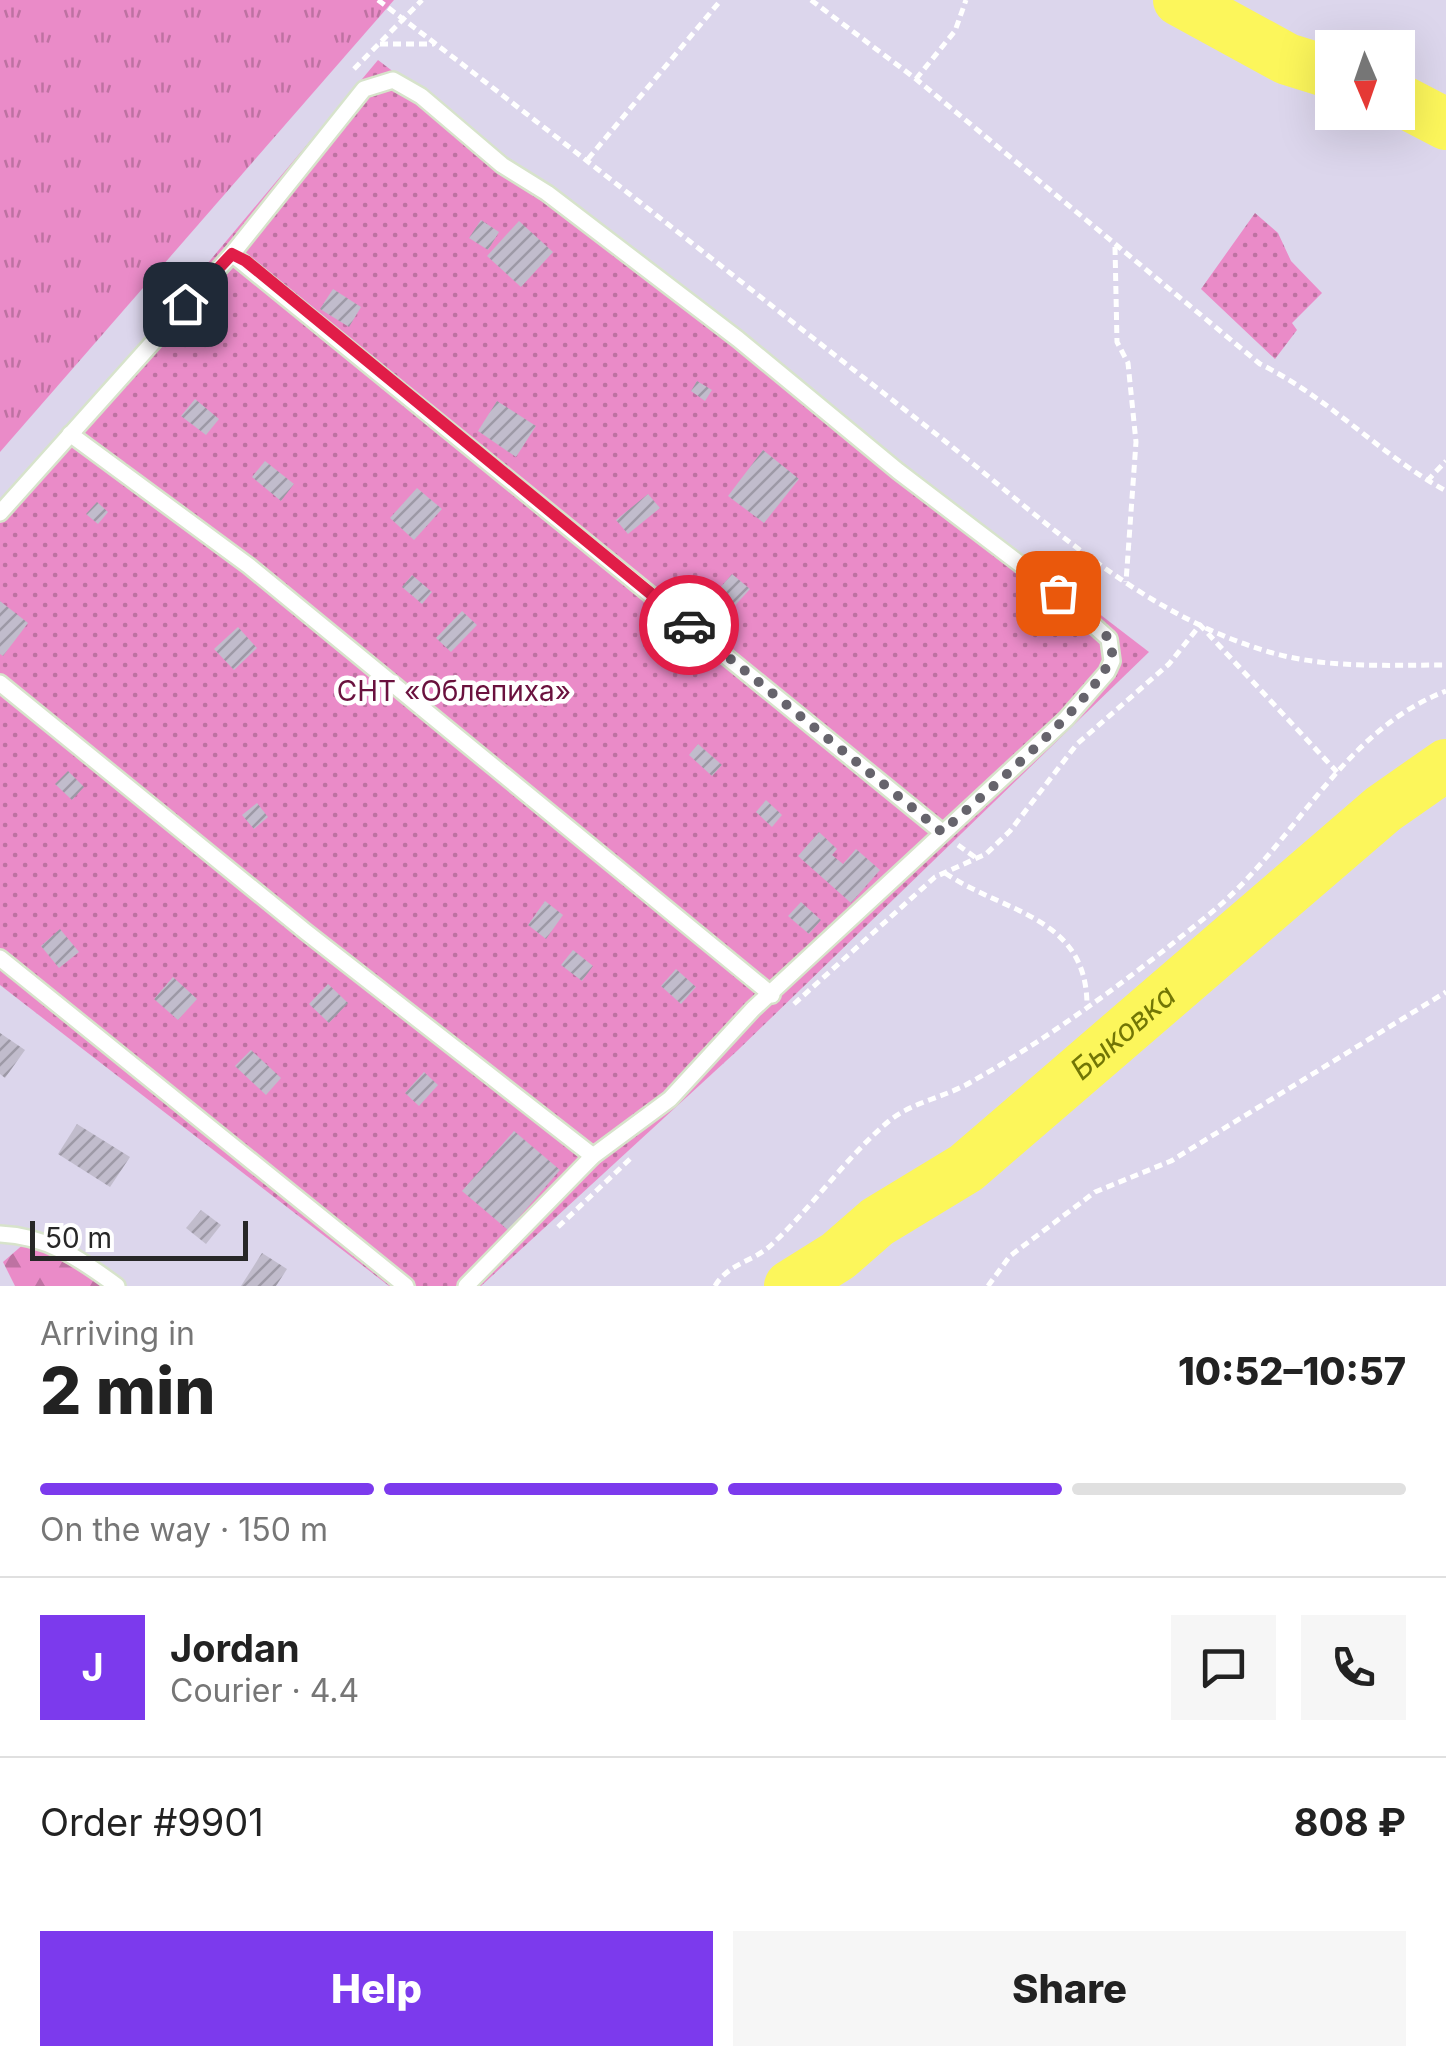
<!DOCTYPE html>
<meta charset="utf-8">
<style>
body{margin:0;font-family:Inter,sans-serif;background:#f6f6f6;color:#222;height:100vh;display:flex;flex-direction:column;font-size:38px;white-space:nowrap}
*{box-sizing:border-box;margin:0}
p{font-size:32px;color:#767676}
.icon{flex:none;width:55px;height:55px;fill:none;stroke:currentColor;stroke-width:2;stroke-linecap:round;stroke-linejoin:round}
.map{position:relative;height:1286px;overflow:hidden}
.sheet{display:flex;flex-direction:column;background:#fff;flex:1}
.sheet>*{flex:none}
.needle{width:65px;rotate:178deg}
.controls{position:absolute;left:1315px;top:30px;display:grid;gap:20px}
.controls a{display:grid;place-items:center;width:100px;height:100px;border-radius:0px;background:#fff;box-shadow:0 10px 40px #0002;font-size:50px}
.scale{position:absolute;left:30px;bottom:25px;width:218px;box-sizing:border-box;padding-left:10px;border:5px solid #272727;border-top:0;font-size:28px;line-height:35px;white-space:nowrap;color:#272727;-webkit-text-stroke:8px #fff;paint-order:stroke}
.pin{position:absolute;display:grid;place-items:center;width:85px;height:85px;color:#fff;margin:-42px;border-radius:20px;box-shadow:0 5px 15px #0006}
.courier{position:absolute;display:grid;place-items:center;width:100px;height:100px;margin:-50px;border:8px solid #e11d48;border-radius:50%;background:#fff;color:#222;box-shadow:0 2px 12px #0007}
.head em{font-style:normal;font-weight:800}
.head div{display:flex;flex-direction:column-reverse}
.head{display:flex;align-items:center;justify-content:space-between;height:170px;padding:0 40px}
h1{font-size:65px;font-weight:800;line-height:75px}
.bar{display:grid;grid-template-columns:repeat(4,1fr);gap:15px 10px;align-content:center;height:120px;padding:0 40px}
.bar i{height:12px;border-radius:8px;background:#e0e0e0}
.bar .on{background:#7c3aed}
.bar p{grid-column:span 4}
.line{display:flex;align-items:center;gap:25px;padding:0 40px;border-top:2px solid #e0e0e0}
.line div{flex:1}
.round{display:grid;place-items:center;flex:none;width:105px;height:105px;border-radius:0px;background:#f6f6f6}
.button{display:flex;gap:20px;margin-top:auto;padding:20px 40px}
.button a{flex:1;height:115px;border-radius:0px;background:#7c3aed;color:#fff;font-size:40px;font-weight:800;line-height:115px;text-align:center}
.button a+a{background:#f6f6f6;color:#222}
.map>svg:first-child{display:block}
</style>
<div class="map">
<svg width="1446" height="1286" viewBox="0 0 1446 1286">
<defs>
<pattern id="grass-tufts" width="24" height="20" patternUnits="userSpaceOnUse" patternTransform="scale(2.5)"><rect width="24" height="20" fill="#ea8bc8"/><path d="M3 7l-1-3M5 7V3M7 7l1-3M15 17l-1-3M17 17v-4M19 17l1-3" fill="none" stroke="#be72a2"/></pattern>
<pattern id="forest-firs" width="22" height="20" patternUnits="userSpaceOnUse" patternTransform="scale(2.5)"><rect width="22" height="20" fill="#ea8bc8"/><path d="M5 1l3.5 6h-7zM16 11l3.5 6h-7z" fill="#be72a2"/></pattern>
<pattern id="park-dots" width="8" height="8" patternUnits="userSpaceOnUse" patternTransform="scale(2.5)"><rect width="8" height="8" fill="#ea8bc8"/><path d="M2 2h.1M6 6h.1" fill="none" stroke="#be72a2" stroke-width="1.8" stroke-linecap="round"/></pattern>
<pattern id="building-hatch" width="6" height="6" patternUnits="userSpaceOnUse" patternTransform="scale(2.5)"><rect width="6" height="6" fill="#c1bccc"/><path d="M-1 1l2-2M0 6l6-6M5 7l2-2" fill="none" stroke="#9d99a6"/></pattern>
</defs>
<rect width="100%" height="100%" fill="#dcd6ec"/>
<polygon fill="url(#grass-tufts)" points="0,0 394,0 0,452"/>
<polygon fill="url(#forest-firs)" points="33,1236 102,1275 102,1286 15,1286 3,1262"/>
<g fill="url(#park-dots)">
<polygon points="378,60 1149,652 738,1050 481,1286 389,1286 0,985 0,511"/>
<polygon points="1255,213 1278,233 1291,261 1322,293 1292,323 1297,330 1275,359 1201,289"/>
</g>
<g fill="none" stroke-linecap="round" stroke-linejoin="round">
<g stroke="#fcf65b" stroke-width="52">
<polyline points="1179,0 1287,59 1332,73"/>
<polyline points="1398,99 1446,124"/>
<path id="s1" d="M790 1286 838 1256 877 1222 966 1168 1383 809 1446 765"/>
</g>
</g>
<g fill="url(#building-hatch)">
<polygon points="481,220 499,232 488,250 469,238"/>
<polygon points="519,221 553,252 521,287 487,256"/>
<polygon points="333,289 361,307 349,327 320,309"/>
<polygon points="697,381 712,390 705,401 691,391"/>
<polygon points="195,399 219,419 206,435 181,416"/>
<polygon points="497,401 536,426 516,457 478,431"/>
<polygon points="763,450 799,479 764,523 728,496"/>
<polygon points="265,461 294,484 281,501 252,477"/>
<polygon points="417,488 442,509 414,540 390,518"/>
<polygon points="648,494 660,508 628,534 616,520"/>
<polygon points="97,502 108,512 98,524 86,514"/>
<polygon points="732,574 750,589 730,611 713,596"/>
<polygon points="412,575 432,592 422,604 402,587"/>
<polygon points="0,601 28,623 3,656 0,654"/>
<polygon points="462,611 477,625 451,652 436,638"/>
<polygon points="238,627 257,648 234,670 214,649"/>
<polygon points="698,744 722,765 712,776 689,755"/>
<polygon points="68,771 84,787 72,800 55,784"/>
<polygon points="766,800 782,815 772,827 756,812"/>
<polygon points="257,803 268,817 254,829 242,815"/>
<polygon points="819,832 837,849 832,855 843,864 856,849 880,870 851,903 798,856"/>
<polygon points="545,901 563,915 546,939 528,925"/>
<polygon points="801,902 821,920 809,934 788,916"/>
<polygon points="60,929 79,952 59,968 41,946"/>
<polygon points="573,950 593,966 582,981 561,965"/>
<polygon points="676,969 696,987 681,1004 661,986"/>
<polygon points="173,977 197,999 178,1020 154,999"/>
<polygon points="328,984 348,1003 329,1023 309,1004"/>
<polygon points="0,1033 25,1050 5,1078 0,1074"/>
<polygon points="251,1050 281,1078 266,1095 235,1066"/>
<polygon points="424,1072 438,1085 419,1106 405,1093"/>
<polygon points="77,1124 130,1157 110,1187 58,1154"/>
<polygon points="514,1131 560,1170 508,1230 462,1191"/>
<polygon points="201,1210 221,1225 206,1244 186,1228"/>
<polygon points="262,1253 287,1269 276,1286 241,1286"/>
</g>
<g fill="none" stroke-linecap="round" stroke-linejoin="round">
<defs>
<g id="service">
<polyline points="232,254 942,832"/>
<polyline points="70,434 249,566 772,995"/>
<polyline points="0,513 232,254 364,89 393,80 421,96 502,165 547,193 738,339 898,471 1058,593 1109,639 1112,661 1107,672 1066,719 753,1009 670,1099 593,1156 466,1286"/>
<polyline points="0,683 306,932 593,1156"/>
<polyline points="0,958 406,1286"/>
<path d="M0 1234C47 1236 79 1258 117 1286"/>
</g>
</defs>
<use href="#service" stroke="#d7e3cb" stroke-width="20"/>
<g stroke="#fff" stroke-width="5" stroke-dasharray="8 5" stroke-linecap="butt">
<path d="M378 0C563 140 744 285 927 427 1034 510 1133 611 1266 651 1324 669 1386 665 1446 665"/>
<path d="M811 0 916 79 1260 364C1328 397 1379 454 1446 491"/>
<polyline points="380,44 434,44"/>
<polyline points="354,69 422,0"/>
<polyline points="916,79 955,31 966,0"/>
<polyline points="588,159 721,0"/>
<polyline points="1115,247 1117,342 1128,363 1136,442 1126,582"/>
<polyline points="1427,481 1446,461"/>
<polyline points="958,845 976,858"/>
<path d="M945 873C1004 913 1086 916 1087 1004"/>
<polyline points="794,1004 935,877 986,854 1010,831 1077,744 1169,664 1200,625 1337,772"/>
<polyline points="558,1227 630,1159"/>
<path d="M715 1286C728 1264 751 1262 769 1247 812 1208 845 1158 889 1121 912 1102 946 1097 971 1082 1055 1035 1138 972 1212 912 1296 843 1341 731 1446 691"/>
<polyline points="988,1286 1010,1256 1095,1192 1171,1161 1446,992"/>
</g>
<use href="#service" stroke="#fff" stroke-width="15"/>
</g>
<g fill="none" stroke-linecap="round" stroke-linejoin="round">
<path stroke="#66646c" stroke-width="10" stroke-dasharray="0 18" d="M689 625 942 832C973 803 1118 683 1112 648 1108 628 1073 606 1058 593"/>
<polyline stroke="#e11d48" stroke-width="12" points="185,304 232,254 246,261 689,625"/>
</g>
<g text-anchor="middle" stroke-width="9" stroke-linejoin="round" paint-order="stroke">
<g font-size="28" fill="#6a113e" stroke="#fff">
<text x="454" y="701">СНТ «Облепиха»</text>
</g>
<g font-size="30" font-style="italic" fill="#727605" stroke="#fff">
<text dy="10" stroke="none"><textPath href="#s1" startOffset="420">Быковка</textPath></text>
</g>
</g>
</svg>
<div class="controls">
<a><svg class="needle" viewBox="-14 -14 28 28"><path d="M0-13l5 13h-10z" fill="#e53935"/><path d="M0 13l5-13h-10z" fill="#767676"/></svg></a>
</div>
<div class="scale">50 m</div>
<div class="pin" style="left:1058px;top:593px;background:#ea580c"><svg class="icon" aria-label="bag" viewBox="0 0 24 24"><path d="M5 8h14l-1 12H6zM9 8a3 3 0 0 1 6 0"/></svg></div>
<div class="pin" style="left:185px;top:304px;background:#1f2937"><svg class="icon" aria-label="home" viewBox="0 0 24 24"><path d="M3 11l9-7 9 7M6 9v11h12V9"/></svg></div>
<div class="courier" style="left:689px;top:625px"><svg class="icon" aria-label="car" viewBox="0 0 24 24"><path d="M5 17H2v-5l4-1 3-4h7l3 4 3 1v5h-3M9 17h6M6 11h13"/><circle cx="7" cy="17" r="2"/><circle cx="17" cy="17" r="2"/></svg></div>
</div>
<section class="sheet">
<div class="head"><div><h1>2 min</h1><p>Arriving in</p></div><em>10:52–10:57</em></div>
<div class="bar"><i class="on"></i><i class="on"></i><i class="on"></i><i></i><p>On the way · 150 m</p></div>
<div class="line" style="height:180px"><b class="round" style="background:#7c3aed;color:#fff">J</b><div><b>Jordan</b><p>Courier · 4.4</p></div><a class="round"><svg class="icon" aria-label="chat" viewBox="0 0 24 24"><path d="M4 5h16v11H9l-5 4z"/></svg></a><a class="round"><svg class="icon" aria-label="phone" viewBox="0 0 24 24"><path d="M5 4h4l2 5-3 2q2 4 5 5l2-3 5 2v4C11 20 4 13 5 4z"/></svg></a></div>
<div class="line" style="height:130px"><div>Order #9901</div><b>808 ₽</b></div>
<div class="button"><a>Help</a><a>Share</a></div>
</section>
